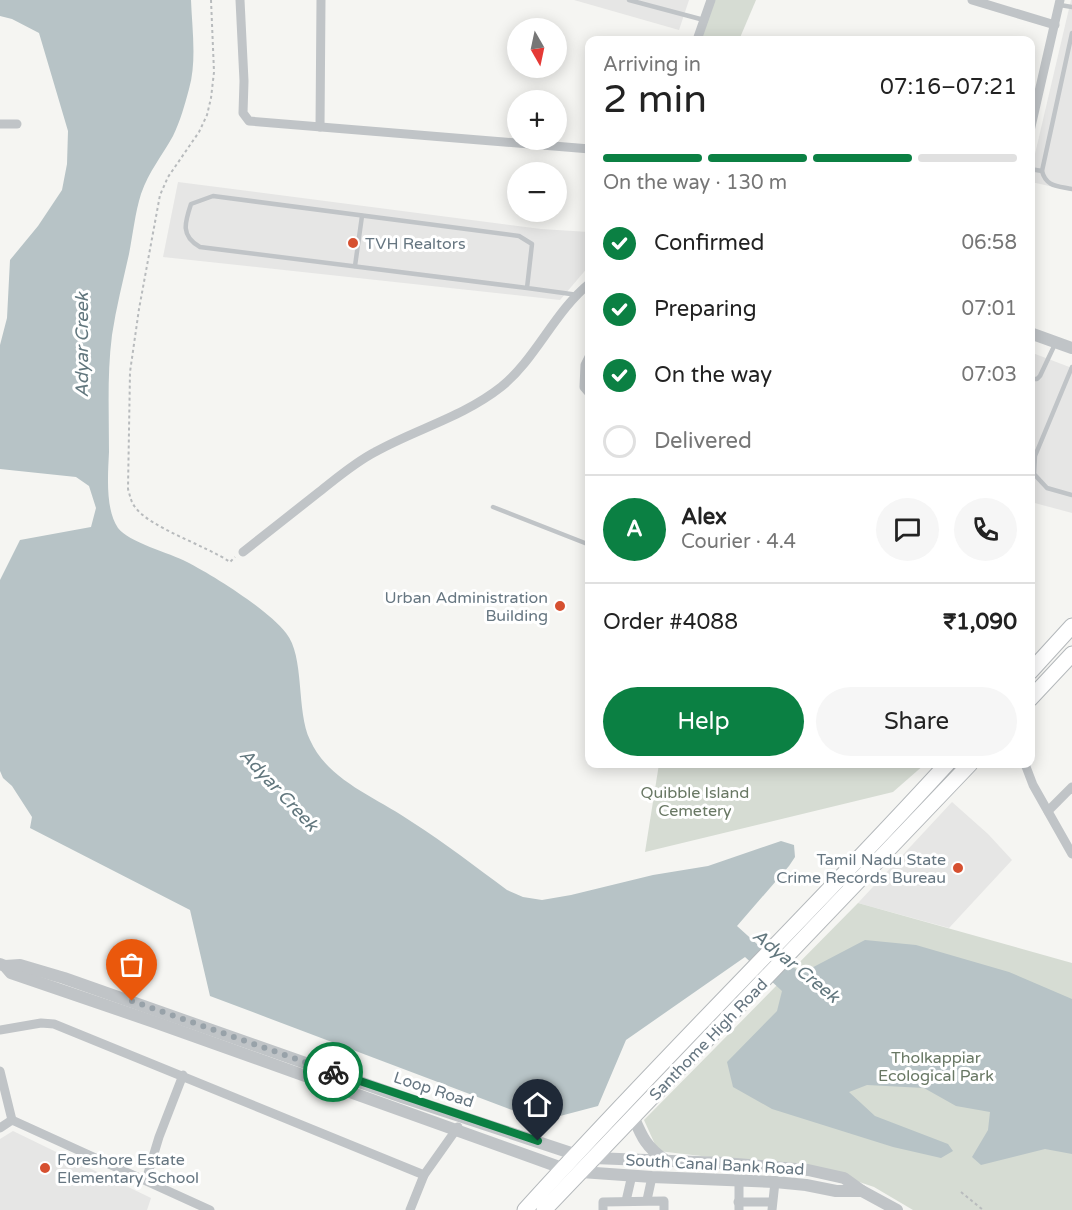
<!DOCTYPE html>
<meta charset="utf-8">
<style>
body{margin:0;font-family:"Varela Round",sans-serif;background:#f6f6f6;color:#222;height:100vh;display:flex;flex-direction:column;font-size:22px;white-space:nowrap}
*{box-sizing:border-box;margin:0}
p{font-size:20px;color:#767676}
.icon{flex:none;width:33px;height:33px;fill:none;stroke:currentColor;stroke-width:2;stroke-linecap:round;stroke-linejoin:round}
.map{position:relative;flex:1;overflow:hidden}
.drawer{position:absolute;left:585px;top:36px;width:450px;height:732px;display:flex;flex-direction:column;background:#fff;border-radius:12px;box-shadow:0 3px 15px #0003}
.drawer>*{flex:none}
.needle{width:39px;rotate:171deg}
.controls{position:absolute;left:507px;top:18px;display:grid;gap:12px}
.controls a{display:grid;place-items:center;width:60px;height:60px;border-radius:50%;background:#fff;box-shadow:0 3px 15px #0003;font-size:30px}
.pin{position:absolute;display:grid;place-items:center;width:51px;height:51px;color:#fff;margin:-62px -26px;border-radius:50% 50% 50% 0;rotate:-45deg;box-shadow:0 0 6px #0007}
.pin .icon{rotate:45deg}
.courier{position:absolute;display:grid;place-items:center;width:60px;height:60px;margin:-30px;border:4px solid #0b8043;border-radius:50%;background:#fff;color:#222;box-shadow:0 2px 8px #0007}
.overview em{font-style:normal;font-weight:600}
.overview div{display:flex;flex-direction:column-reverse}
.overview{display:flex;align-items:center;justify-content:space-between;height:102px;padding:0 18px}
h1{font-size:39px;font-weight:600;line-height:45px}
.bar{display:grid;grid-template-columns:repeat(4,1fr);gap:9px 6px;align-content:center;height:72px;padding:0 18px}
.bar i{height:8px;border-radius:4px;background:#e0e0e0}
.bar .on{background:#0b8043}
.bar p{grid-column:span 4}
.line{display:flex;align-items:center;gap:15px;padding:0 18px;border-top:2px solid #e0e0e0}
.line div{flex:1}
.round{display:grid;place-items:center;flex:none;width:63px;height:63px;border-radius:32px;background:#f6f6f6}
ol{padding:0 18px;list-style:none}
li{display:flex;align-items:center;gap:18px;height:66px}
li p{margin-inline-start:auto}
li .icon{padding:6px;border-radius:50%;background:#0b8043;color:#fff;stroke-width:4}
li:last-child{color:#767676}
li i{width:33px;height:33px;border:3px solid #e0e0e0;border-radius:50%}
.cta{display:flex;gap:12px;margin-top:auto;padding:12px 18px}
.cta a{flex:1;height:69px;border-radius:36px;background:#0b8043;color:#fff;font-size:24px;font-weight:600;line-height:69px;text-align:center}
.cta a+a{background:#f6f6f6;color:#222}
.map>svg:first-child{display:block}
</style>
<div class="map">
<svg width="1072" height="1210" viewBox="0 0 1072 1210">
<rect width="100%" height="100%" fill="#f5f5f2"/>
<g fill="#e6e6e5">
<polygon points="574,0 689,0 679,30"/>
<polygon points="1071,0 1072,0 1072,191 1031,182 1031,171"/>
<polygon points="178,182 541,229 589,232 589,266 560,300 163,257"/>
<polygon points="1030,352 1072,368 1072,513 1031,502"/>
<polygon points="952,802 988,834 1012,860 949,928 858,903"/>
<polygon points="13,1131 151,1198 147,1210 0,1210 0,1139"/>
</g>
<g fill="#d6dcd3">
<polygon points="714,0 756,0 739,40 700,40"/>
<polygon points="659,764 925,764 893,792 645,852"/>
<polygon points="858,903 1072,963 1072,1210 913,1210 874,1187 824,1170 658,1151 644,1120"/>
</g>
<path fill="#b7c3c6" d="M0 0H191C192 28 197 61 189 89 185 104 180 122 173 136 162 156 149 171 141 194 135 213 133 234 129 254 123 281 116 308 112 335 107 374 109 413 109 452 108 474 105 509 118 528 128 542 170 553 187 562 214 576 267 609 286 633 305 656 296 711 310 740 328 781 378 798 412 822 445 843 476 867 507 890L523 897 542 900 571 895 653 875 708 866 781 841 794 845 795 857 789 866 737 926 757 944 802 973 865 940 916 945 1009 972 1072 999V1154L1045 1149 981 1165 972 1157 988 1130 990 1112 956 1106 924 1088 867 1085 849 1092 875 1116 948 1144 953 1151 941 1158 893 1147 772 1109 733 1087 727 1062 777 1011 782 991 745 957 626 1040 598 1106 541 1121 210 996 190 910 30 828 32 817 12 786 3 778 0 771V580L20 540 91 527 96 508 89 486 76 477 0 469V345L7 318 10 260 38 226 62 190 67 164 68 131 39 33 12 19 0 16Z"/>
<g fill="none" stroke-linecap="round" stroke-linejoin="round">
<defs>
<g id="primary">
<polyline points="1030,672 1072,626"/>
<polyline points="1030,699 1072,654"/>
<path d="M525 1210C662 1058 809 915 947 764"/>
<polyline points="544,1210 970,764"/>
</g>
</defs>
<use href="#primary" stroke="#b4b8bb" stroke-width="17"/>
<g stroke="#b8bbbd" stroke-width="2" stroke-dasharray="3 3" stroke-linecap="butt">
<path d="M211 0 214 72 211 98 207 115 199 132 168 177 160 195 139 309 130 372 128 489C130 496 131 502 135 507 150 528 205 545 230 562L235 557"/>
<polyline points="961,1192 983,1210"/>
</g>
<g stroke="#c0c4c7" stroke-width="4.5">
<polyline points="629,0 704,20"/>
<polyline points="1060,5 1072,7"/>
<path d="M1072 33 1042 171C1046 187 1058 186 1072 189"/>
<polyline points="1030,169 1042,171"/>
<polyline points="355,266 362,216"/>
<path d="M527 288 532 244 519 236 213 196 191 204C185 222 180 236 200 247L527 288 578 295"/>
<polyline points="1072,367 1035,456 1034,474 1047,488 1072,495"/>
<polyline points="1030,379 1037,379 1040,376 1056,342"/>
<polyline points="493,507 590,545"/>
</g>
<g stroke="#c0c4c7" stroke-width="9">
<polyline points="240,0 244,81 243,113 249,121 590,149"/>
<polyline points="972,0 1055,25"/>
<polyline points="697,40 711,0"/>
<polyline points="0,124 17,124"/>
<polyline points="320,127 321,0"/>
<polyline points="1030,131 1060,0"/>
<polyline points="590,355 585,365 584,387 590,394"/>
<path d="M243 552C268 532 294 512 319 492 337 478 354 463 375 452 416 429 463 417 501 387 536 359 554 312 590 283"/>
<polyline points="1025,764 1033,785 1072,854"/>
<polyline points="1048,811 1072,787"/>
<polyline points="0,1030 41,1023 54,1024 424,1175"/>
<polyline points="0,1071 12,1120"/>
<polyline points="0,1128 12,1120 210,1210"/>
<polyline points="146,1180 159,1137 183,1075"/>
<polyline points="647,1200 652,1177"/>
<polyline points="626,1201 632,1175"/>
<polyline points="738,1202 772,1202"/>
<polyline points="410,1210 424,1175 458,1127"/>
<polyline points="603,1210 603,1202 664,1201 664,1210"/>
<polyline points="739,1210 739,1180"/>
<polyline points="772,1210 775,1182"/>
</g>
<g stroke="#c0c4c7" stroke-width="12">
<polyline points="1030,333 1072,348"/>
<polyline points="0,964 5,966 11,973 157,1023 562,1168 581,1172 652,1177 775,1182 806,1185 836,1191 862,1191 897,1210"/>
<polyline points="5,966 20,965 64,978 402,1097 574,1154 593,1158 724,1163 808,1170 844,1178 862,1191"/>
<path d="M633 1116C642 1137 646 1147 665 1160"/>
</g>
<use href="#primary" stroke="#fff" stroke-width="15"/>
</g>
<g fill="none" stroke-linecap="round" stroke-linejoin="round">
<polyline stroke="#98a2a9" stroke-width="6" stroke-dasharray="0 10.8" points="132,1001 333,1072"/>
<polyline stroke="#0b8043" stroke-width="8" points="333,1072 538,1141"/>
</g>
<g fill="#d65030" stroke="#fff" stroke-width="2">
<circle cx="353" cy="243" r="6"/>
<circle cx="560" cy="606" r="6"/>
<circle cx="958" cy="868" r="6"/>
<circle cx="45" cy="1168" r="6"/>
</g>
<g text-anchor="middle" stroke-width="6" stroke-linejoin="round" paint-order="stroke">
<g font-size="16" fill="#667681" stroke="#fff" text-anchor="start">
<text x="365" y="249">TVH Realtors</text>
<text x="548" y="603" text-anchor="end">Urban Administration<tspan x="548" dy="18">Building</tspan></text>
<text x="946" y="865" text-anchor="end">Tamil Nadu State<tspan x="946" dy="18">Crime Records Bureau</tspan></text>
<text x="57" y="1165">Foreshore Estate<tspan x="57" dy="18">Elementary School</tspan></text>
</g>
<g font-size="16" fill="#697864" stroke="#fff">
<text x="695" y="798">Quibble Island<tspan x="695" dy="18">Cemetery</tspan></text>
<text x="936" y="1063">Tholkappiar<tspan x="936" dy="18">Ecological Park</tspan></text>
</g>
<g font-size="16" fill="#667681" stroke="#fff">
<text transform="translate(708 1039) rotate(-46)" y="6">Santhome High Road</text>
<text transform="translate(434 1089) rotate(18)" y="6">Loop Road</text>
<text transform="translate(715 1164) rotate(3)" y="6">South Canal Bank Road</text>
</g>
<g font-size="18" font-style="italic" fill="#62777e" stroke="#fff">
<text transform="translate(82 345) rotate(-90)" y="6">Adyar Creek</text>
<text transform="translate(279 790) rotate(47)" y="6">Adyar Creek</text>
<text transform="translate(796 966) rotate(39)" y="6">Adyar Creek</text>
</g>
</g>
</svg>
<div class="controls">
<a><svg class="needle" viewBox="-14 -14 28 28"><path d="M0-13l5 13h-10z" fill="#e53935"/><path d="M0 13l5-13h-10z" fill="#767676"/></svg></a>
<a>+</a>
<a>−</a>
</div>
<div class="pin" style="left:132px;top:1001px;background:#ea580c"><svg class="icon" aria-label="bag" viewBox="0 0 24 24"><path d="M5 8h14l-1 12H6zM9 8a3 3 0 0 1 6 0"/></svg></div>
<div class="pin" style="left:538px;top:1141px;background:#1f2937"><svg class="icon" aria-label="home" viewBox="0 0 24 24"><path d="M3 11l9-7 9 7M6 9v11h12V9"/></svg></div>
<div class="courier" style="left:333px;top:1072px"><svg class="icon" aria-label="bike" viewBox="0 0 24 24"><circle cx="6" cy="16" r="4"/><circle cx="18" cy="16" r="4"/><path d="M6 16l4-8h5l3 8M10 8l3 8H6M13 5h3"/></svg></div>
<section class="drawer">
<div class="overview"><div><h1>2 min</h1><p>Arriving in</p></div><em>07:16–07:21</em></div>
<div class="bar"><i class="on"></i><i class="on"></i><i class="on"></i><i></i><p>On the way · 130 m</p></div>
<ol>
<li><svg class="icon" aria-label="check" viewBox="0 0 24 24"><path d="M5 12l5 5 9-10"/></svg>Confirmed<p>06:58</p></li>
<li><svg class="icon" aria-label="check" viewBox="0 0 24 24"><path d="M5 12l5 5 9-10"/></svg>Preparing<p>07:01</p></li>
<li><svg class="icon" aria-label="check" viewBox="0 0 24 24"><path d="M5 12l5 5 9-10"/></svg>On the way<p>07:03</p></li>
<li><i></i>Delivered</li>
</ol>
<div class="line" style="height:108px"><b class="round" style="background:#0b8043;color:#fff">A</b><div><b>Alex</b><p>Courier · 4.4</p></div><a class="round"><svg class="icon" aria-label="chat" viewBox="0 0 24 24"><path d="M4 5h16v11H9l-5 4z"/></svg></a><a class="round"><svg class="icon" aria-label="phone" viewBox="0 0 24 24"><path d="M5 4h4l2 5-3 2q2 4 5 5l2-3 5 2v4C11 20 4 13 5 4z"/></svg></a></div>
<div class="line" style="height:78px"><div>Order #4088</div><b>₹1,090</b></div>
<div class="cta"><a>Help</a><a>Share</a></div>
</section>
</div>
